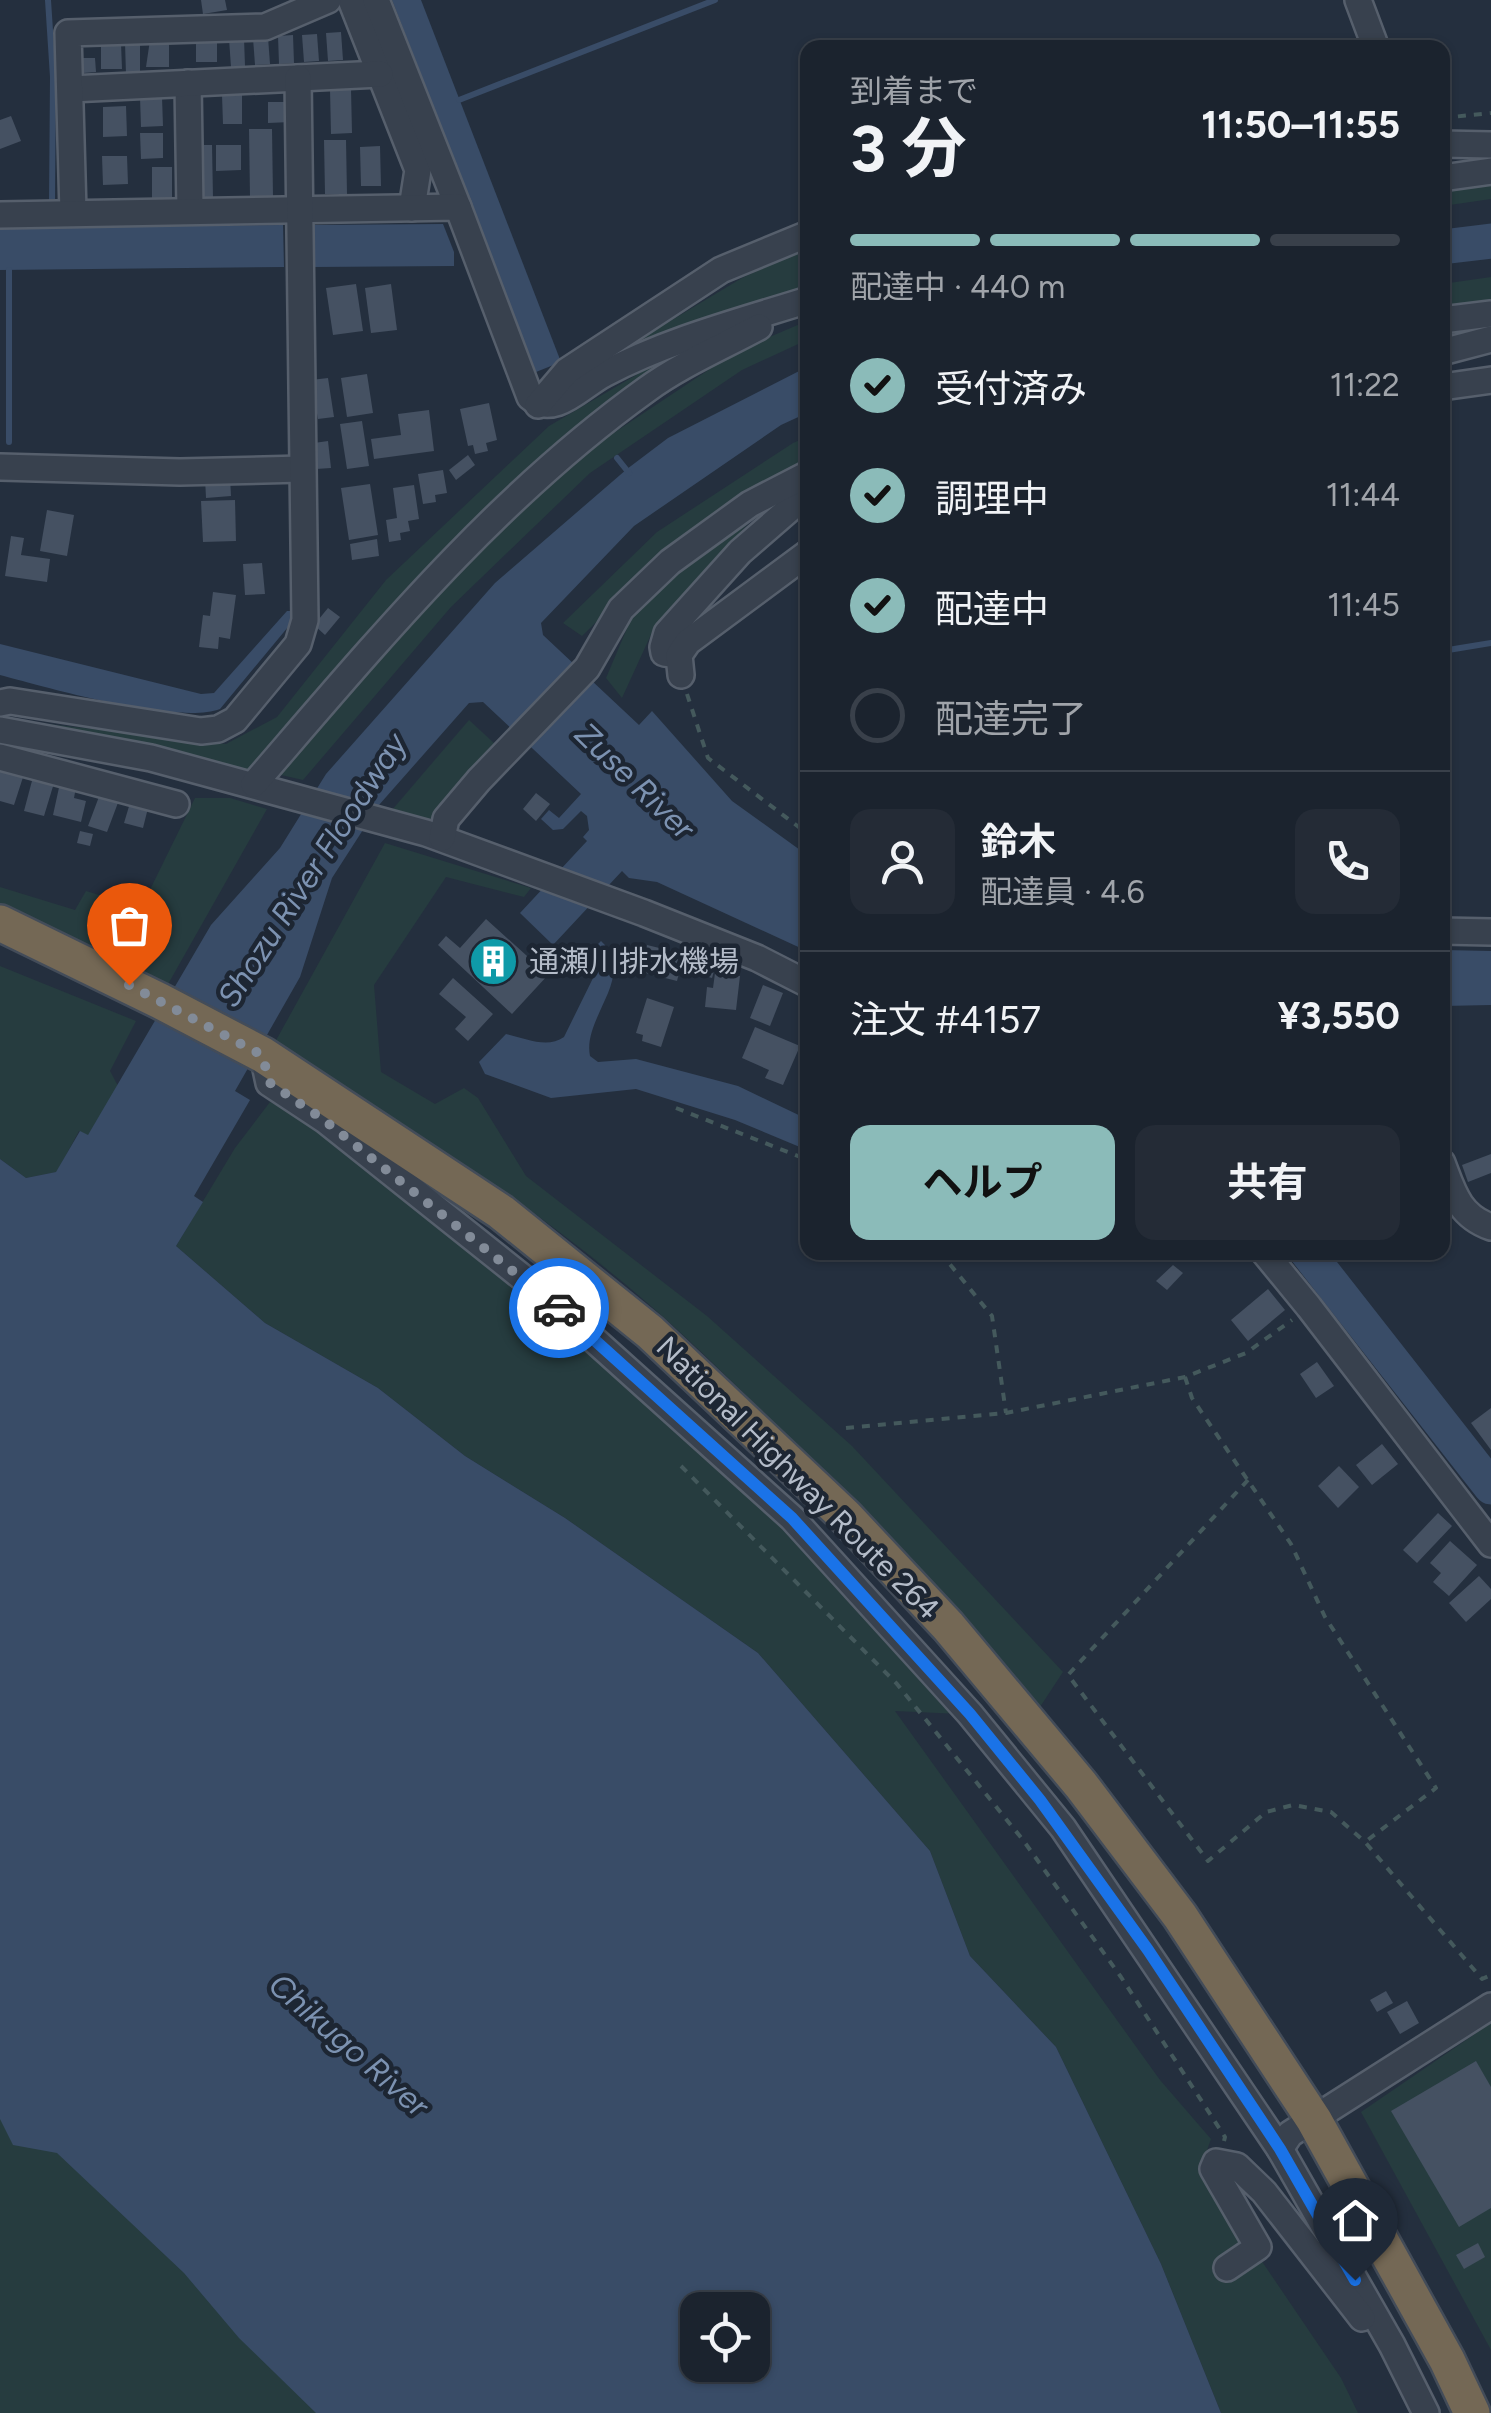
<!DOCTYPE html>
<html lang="ja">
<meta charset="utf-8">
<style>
body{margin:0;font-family:Figtree,"Noto Sans JP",sans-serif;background:#242b36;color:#f1f3f6;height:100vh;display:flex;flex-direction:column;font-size:38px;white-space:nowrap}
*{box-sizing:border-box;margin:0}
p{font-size:32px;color:#a0a4aa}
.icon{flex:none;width:55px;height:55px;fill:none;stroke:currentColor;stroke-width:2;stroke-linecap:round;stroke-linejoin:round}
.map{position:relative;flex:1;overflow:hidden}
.side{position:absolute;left:800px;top:40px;width:650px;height:1220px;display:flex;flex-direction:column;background:#1b232e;border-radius:20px;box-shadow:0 2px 8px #0004,0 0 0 2px #39404a}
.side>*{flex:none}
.buttons{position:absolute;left:680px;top:2292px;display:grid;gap:20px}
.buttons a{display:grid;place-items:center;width:90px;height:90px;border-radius:20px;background:#1b232e;box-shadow:0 2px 8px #0004,0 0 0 2px #39404a;font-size:50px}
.pin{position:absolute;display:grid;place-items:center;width:85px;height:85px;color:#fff;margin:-102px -42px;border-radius:50% 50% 50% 0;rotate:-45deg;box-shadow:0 0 10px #0007}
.pin .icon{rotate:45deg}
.courier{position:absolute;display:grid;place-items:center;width:100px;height:100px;margin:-50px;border:8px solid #1a73e8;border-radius:50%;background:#fff;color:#222;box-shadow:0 2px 12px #0007}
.headline em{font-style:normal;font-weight:700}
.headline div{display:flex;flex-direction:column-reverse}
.headline{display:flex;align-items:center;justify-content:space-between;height:170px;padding:0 50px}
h1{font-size:65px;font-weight:700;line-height:75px}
.bar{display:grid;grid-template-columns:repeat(4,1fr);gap:15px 10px;align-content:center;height:120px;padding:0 50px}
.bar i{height:12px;border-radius:8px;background:#39404a}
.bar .on{background:#8bbbb9}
.bar p{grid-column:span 4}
.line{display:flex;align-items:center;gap:25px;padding:0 50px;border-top:2px solid #39404a}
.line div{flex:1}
.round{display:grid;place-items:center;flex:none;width:105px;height:105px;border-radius:20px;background:#242b36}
ol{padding:0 50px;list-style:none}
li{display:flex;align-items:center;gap:30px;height:110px}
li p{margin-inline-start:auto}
li .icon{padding:10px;border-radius:50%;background:#8bbbb9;color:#111;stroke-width:4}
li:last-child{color:#a0a4aa}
li i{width:55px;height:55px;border:5px solid #39404a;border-radius:50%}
.cta{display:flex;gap:20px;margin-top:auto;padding:20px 50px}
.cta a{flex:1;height:115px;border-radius:20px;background:#8bbbb9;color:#111;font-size:40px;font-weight:700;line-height:115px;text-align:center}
.cta a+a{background:#242b36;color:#f1f3f6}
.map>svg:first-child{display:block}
</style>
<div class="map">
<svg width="1491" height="2413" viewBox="0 0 1491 2413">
<rect width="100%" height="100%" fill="#242f3e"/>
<g fill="#263c3f">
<polygon points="1491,184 1491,199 1443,206 1442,190"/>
<polygon points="807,248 807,288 632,344 742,278"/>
<polygon points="1491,277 1491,303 1443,310 1442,284"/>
<polygon points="807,321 807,340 742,370 590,473 451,607 303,780 277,774 439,588 576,458 737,351"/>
<polygon points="717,341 641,385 253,772 22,721 226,744 277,717 386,580 549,426 667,357"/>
<polygon points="807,437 807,459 687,533 582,636 563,623 657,532 793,443"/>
<polygon points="765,505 654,628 622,698 606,678 634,612 683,564"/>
<polygon points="469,720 495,744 430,824 392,810"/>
<polygon points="195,798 230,798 267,809 167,986 0,910 0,887 75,910 86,891 141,908"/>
<path d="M385 843 531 888 524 897 446 877 374 985 381 1072 435 1104 464 1088 478 1098 526 1176 707 1316 852 1446 1063 1672 1040 1707C924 1580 809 1452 682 1334 561 1222 415 1129 274 1044Z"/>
<polygon points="0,966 136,1021 110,1071 118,1086 88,1136 79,1131 57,1172 26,1178 0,1159"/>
<polygon points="270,1102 319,1125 540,1297 787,1522 960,1714 895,1711 1160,2080 1211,2139 1200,2170 1341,2378 1358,2413 1221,2413 1161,2264 1056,2047 970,1956 930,1851 758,1653 565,1518 465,1456 378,1388 265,1323 176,1246 235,1148"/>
<polygon points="1491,2023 1491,2350 1361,2112"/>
<polygon points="0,2083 341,2413 0,2413"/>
</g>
<g fill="#394c67" fill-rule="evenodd">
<polygon points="392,0 421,0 561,362 536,372"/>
<polygon points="443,224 454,252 454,266 314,267 313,225"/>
<polygon points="283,225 284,267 0,270 0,227"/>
<path d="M807 367V413L781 425 634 526 541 623 543 635 639 725 652 711 732 801 807 855V951L657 882 629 878 622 871 553 945 520 913 587 841 583 837 589 830 587 816 581 811 563 829 553 830 541 819 549 810 559 818 581 794 483 702 469 703 379 805 332 878 300 977 235 1091 250 1100 194 1196 203 1202 176 1246 265 1323 378 1388 465 1456 565 1518 758 1653 930 1851 970 1956 1056 2047 1161 2264 1221 2413H316L239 2338 184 2273 57 2153 13 2145 0 2119V1159L26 1178 56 1172 80 1131 88 1135 211 925 280 848 326 774 495 583 627 469 668 438ZM698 2310H752V2365H698Z"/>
<path d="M287 611H293V621L220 709C177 725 49 688 0 675V644L201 694 214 693Z"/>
<path d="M601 941C638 976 582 1017 590 1056L598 1062 636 1059 738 1086 807 1119V1150L735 1120 636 1089 551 1098 485 1074 479 1062 506 1034C525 1038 547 1049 564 1037L596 972 588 954Z"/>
<polygon points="1443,950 1491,951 1491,1005 1443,1006"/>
</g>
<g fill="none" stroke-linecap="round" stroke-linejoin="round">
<g stroke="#394c67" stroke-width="6">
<polyline points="48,0 53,77 52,203"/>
<polyline points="459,100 715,0"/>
<polyline points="9,442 9,270"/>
<polyline points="617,458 629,473"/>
<polyline points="1442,651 1491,643"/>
</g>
<g stroke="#394c67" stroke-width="35">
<polyline points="1442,247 1491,241"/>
<polyline points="1307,1252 1491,1487"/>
</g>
</g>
<g fill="#455162">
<polygon points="201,0 225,0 227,10 203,14"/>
<polygon points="341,32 343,60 328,61 326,33"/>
<polygon points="317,34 319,61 304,62 302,35"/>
<polygon points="293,35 294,63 279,64 278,36"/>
<polygon points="268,37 270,64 255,65 253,38"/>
<polygon points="244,38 245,66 231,67 229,39"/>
<polygon points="150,40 169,40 169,67 146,67"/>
<polygon points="217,41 217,62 196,62 196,42"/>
<polygon points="101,43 121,43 122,69 101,69"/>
<polygon points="125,43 140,43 140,75 126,75"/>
<polygon points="82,58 95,58 96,72 83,73"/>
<polygon points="330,89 351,89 352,133 331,134"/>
<polygon points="222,95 242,95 242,124 223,124"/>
<polygon points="140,97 162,97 163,126 141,127"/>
<polygon points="268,102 290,102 291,122 268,123"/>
<polygon points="126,106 127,136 103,137 103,107"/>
<polygon points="11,116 21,141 0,149 0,120"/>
<polygon points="249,129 272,129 273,197 250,197"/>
<polygon points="140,133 163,133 163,158 141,159"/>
<polygon points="324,140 346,140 347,194 325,194"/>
<polygon points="198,145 212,145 213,198 199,198"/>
<polygon points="216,145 241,145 241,170 216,171"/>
<polygon points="380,146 381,186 361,186 360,147"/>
<polygon points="102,156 127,156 128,184 103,185"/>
<rect x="152" y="167" width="20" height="32"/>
<polygon points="356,284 363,331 333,335 326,288"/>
<polygon points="391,284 397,330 371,333 365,288"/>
<polygon points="367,374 373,413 347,417 341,378"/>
<polygon points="328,378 334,417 318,419 311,380"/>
<polygon points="489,403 497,440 486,443 488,451 475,454 473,445 468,446 460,409"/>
<polygon points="429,410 434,451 374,459 371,439 401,435 398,414"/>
<polygon points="362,421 369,466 347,469 340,424"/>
<polygon points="328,441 331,468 316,469 314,443"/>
<polygon points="468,455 475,465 456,480 449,470"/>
<polygon points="443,470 447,493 435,495 436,502 423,504 418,474"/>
<polygon points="230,477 231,496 206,498 205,478"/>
<polygon points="370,484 378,535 349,540 341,488"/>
<polygon points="414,485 419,519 408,521 410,531 400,533 401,540 389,542 386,520 397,518 393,488"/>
<polygon points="235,500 236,541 203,542 201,501"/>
<polygon points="47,510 74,515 67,556 40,551"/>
<polygon points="11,536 24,538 21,555 50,559 47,582 5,576"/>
<polygon points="377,539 379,556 352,560 350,544"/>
<polygon points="262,563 265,594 245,595 243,564"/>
<polygon points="213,592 236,595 230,639 219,637 218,649 199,647 203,615 210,616"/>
<polygon points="328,608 340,617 325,635 314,625"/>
<polygon points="0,763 25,771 14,805 0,801"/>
<polygon points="33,777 54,783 44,816 24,811"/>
<polygon points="60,783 76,787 74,798 86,801 81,822 53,815"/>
<polygon points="536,793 550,804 536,821 523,809"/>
<polygon points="100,794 119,800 107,832 88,826"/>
<polygon points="130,803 148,808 143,828 124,823"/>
<polygon points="80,831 93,834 90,846 77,843"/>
<polygon points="486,919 548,975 512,1014 438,945 446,936 460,948"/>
<polygon points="647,945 684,954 677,981 641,972"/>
<polygon points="700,958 716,964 712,978 696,973"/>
<polygon points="715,973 740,976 736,1010 705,1007 707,987 713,988"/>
<polygon points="453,978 493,1014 468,1041 455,1029 466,1017 439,994"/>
<polygon points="763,985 783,993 770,1026 750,1018"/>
<polygon points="647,998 674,1007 661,1047 642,1041 643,1035 636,1033"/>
<polygon points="755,1027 800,1046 783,1085 765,1078 769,1070 742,1058"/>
<polygon points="1491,1154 1491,1173 1468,1182 1462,1165"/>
<polygon points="1173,1265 1183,1273 1167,1290 1156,1281"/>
<polygon points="1268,1289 1285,1310 1248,1341 1231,1320"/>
<polygon points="1317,1362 1334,1386 1316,1398 1300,1374"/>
<polygon points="1491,1408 1491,1450 1471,1423"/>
<polygon points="1382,1444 1398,1464 1372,1485 1356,1465"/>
<polygon points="1339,1466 1359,1487 1338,1508 1318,1486"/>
<polygon points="1438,1513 1452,1526 1417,1563 1403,1550"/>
<polygon points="1450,1541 1477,1565 1449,1596 1433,1582 1441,1573 1430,1563"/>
<polygon points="1479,1576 1491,1589 1491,1599 1466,1622 1449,1603"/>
<polygon points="1386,1991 1393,2003 1377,2012 1370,2000"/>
<polygon points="1407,2001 1419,2023 1400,2034 1387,2012"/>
<polygon points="1476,2061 1491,2087 1491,2208 1459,2227 1391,2111"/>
<polygon points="1478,2243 1485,2257 1464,2269 1456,2255"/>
</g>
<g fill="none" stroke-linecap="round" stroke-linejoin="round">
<defs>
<g id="minor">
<polyline points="351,0 418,170 412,208"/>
<polyline points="376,0 458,207"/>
<polyline points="1358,0 1376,48"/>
<polyline points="188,83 190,210"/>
<polyline points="71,89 380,74"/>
<polyline points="1442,144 1491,145"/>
<polyline points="1442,178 1491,171"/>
<polyline points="73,212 68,33 265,27 328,0"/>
<path d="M0 215 458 207 530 397C554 419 582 385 604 374 668 340 738 322 808 300"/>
<polyline points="1442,320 1491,314"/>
<polyline points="1442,352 1491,339"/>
<polyline points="1442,387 1491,380"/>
<polyline points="538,405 567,371 721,270 808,234"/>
<polyline points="0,467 180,472 302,469"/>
<polyline points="679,655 664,653 663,647 667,633 740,552 808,493"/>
<polyline points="681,675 679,655 688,642 808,553"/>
<polyline points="0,703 10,701 201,731 218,729 235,720 298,644 305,620 298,78"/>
<polyline points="0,730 151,758 426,833 644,913 757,958 808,984"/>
<polyline points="0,757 176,804"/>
<path d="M254 784C375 644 494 499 646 390 680 365 722 347 759 327"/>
<polyline points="442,838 446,819 479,780 587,668 621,609 670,562 750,504 808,474"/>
<polyline points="1442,931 1491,932"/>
<polyline points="263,1055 269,1083 325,1120 542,1293 792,1518 970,1714 1063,1828 1280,2149 1392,2345 1426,2413"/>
<path d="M1442 1163C1453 1192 1459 1216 1491 1227"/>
<polyline points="1264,1252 1309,1307 1491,1544"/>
<polyline points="1280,2149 1290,2134 1491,2006"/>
<polyline points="1227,2268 1258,2247 1213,2169 1216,2162 1237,2166 1264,2192 1362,2318"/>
</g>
<polyline id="highway" points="0,923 160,1001 263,1055 501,1212 650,1332 845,1516 948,1626 1081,1785 1180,1916 1314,2120 1447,2360 1472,2413"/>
</defs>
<use href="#minor" stroke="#565f6c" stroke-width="30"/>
<use href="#highway" stroke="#434c59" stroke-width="40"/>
<g stroke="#44595c" stroke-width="4" stroke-dasharray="8 8" stroke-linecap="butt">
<polyline points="1442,118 1491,113"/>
<polyline points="687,694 708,758 808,834"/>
<polyline points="676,1108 808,1160"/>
<polyline points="940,1252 992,1316 1006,1413"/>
<polyline points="1185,1377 1192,1398 1291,1544 1325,1617 1436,1788 1365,1842"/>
<polyline points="846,1428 1006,1413 1185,1377 1246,1353 1292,1320"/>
<polyline points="681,1466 897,1684 1023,1840 1121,1977 1225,2137 1224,2141"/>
<polyline points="1248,1480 1068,1675 1208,1861 1266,1812 1293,1805 1331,1812 1365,1842 1482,1979 1491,1975"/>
</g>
<use href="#minor" stroke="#38414e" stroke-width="25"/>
<use href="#highway" stroke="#746855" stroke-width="35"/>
</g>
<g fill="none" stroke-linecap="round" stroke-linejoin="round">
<polyline stroke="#828b98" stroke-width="10" stroke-dasharray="0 18" points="129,985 262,1055 270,1083 324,1120 559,1308"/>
<polyline stroke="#1a73e8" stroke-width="12" points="559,1308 792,1518 970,1714 1040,1800 1148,1950 1280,2149 1355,2280"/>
</g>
<defs>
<symbol id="building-disc" viewBox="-11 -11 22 22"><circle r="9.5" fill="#0f9aa8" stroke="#1d2633"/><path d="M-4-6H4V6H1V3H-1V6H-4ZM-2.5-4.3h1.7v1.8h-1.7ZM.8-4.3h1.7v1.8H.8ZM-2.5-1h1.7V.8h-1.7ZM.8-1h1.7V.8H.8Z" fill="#fff"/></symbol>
</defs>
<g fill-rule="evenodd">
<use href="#building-disc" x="466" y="934" width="55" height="55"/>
</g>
<g text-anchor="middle" stroke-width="9" stroke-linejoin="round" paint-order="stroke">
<g font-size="30" fill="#b4bcc9" stroke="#1d2633" text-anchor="start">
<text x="529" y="972">通瀬川排水機場</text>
</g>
<g font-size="30" fill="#b4bcc9" stroke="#1d2633">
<text transform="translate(798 1478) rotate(45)" y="10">National Highway Route 264</text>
</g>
<g font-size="32" font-style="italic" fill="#7c92b1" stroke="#1d2633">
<text transform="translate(635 781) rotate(44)" y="11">Zuse River</text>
<text transform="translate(312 870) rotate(-57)" y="11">Shozu River Floodway</text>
<text transform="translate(349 2045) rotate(41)" y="11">Chikugo River</text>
</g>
</g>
</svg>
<div class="buttons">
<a><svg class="icon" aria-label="locate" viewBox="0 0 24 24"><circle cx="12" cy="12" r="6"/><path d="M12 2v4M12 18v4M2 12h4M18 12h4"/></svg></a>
</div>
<div class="pin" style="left:129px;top:985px;background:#ea580c"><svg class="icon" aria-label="bag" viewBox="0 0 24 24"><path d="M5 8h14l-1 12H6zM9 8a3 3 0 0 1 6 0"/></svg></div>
<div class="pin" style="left:1355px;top:2280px;background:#1f2937"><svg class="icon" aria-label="home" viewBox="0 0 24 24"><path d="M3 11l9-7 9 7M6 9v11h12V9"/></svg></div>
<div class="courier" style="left:559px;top:1308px"><svg class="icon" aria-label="car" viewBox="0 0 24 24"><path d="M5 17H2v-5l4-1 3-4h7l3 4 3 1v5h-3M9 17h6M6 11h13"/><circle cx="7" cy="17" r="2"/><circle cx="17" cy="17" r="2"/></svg></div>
<section class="side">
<div class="headline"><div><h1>3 分</h1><p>到着まで</p></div><em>11:50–11:55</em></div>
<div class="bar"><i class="on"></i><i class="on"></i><i class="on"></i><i></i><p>配達中 · 440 m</p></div>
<ol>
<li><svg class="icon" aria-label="check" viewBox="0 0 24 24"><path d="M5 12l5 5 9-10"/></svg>受付済み<p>11:22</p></li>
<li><svg class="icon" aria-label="check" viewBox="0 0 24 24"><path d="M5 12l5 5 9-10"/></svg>調理中<p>11:44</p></li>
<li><svg class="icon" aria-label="check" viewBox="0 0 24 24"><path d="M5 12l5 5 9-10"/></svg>配達中<p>11:45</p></li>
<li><i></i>配達完了</li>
</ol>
<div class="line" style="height:180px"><a class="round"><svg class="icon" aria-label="person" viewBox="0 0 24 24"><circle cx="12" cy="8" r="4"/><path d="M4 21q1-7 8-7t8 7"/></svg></a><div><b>鈴木</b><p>配達員 · 4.6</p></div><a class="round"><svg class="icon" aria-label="phone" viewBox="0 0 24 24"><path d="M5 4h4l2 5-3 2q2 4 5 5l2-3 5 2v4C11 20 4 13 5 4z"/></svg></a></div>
<div class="line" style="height:130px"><div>注文 #4157</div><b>¥3,550</b></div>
<div class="cta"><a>ヘルプ</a><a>共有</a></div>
</section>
</div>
